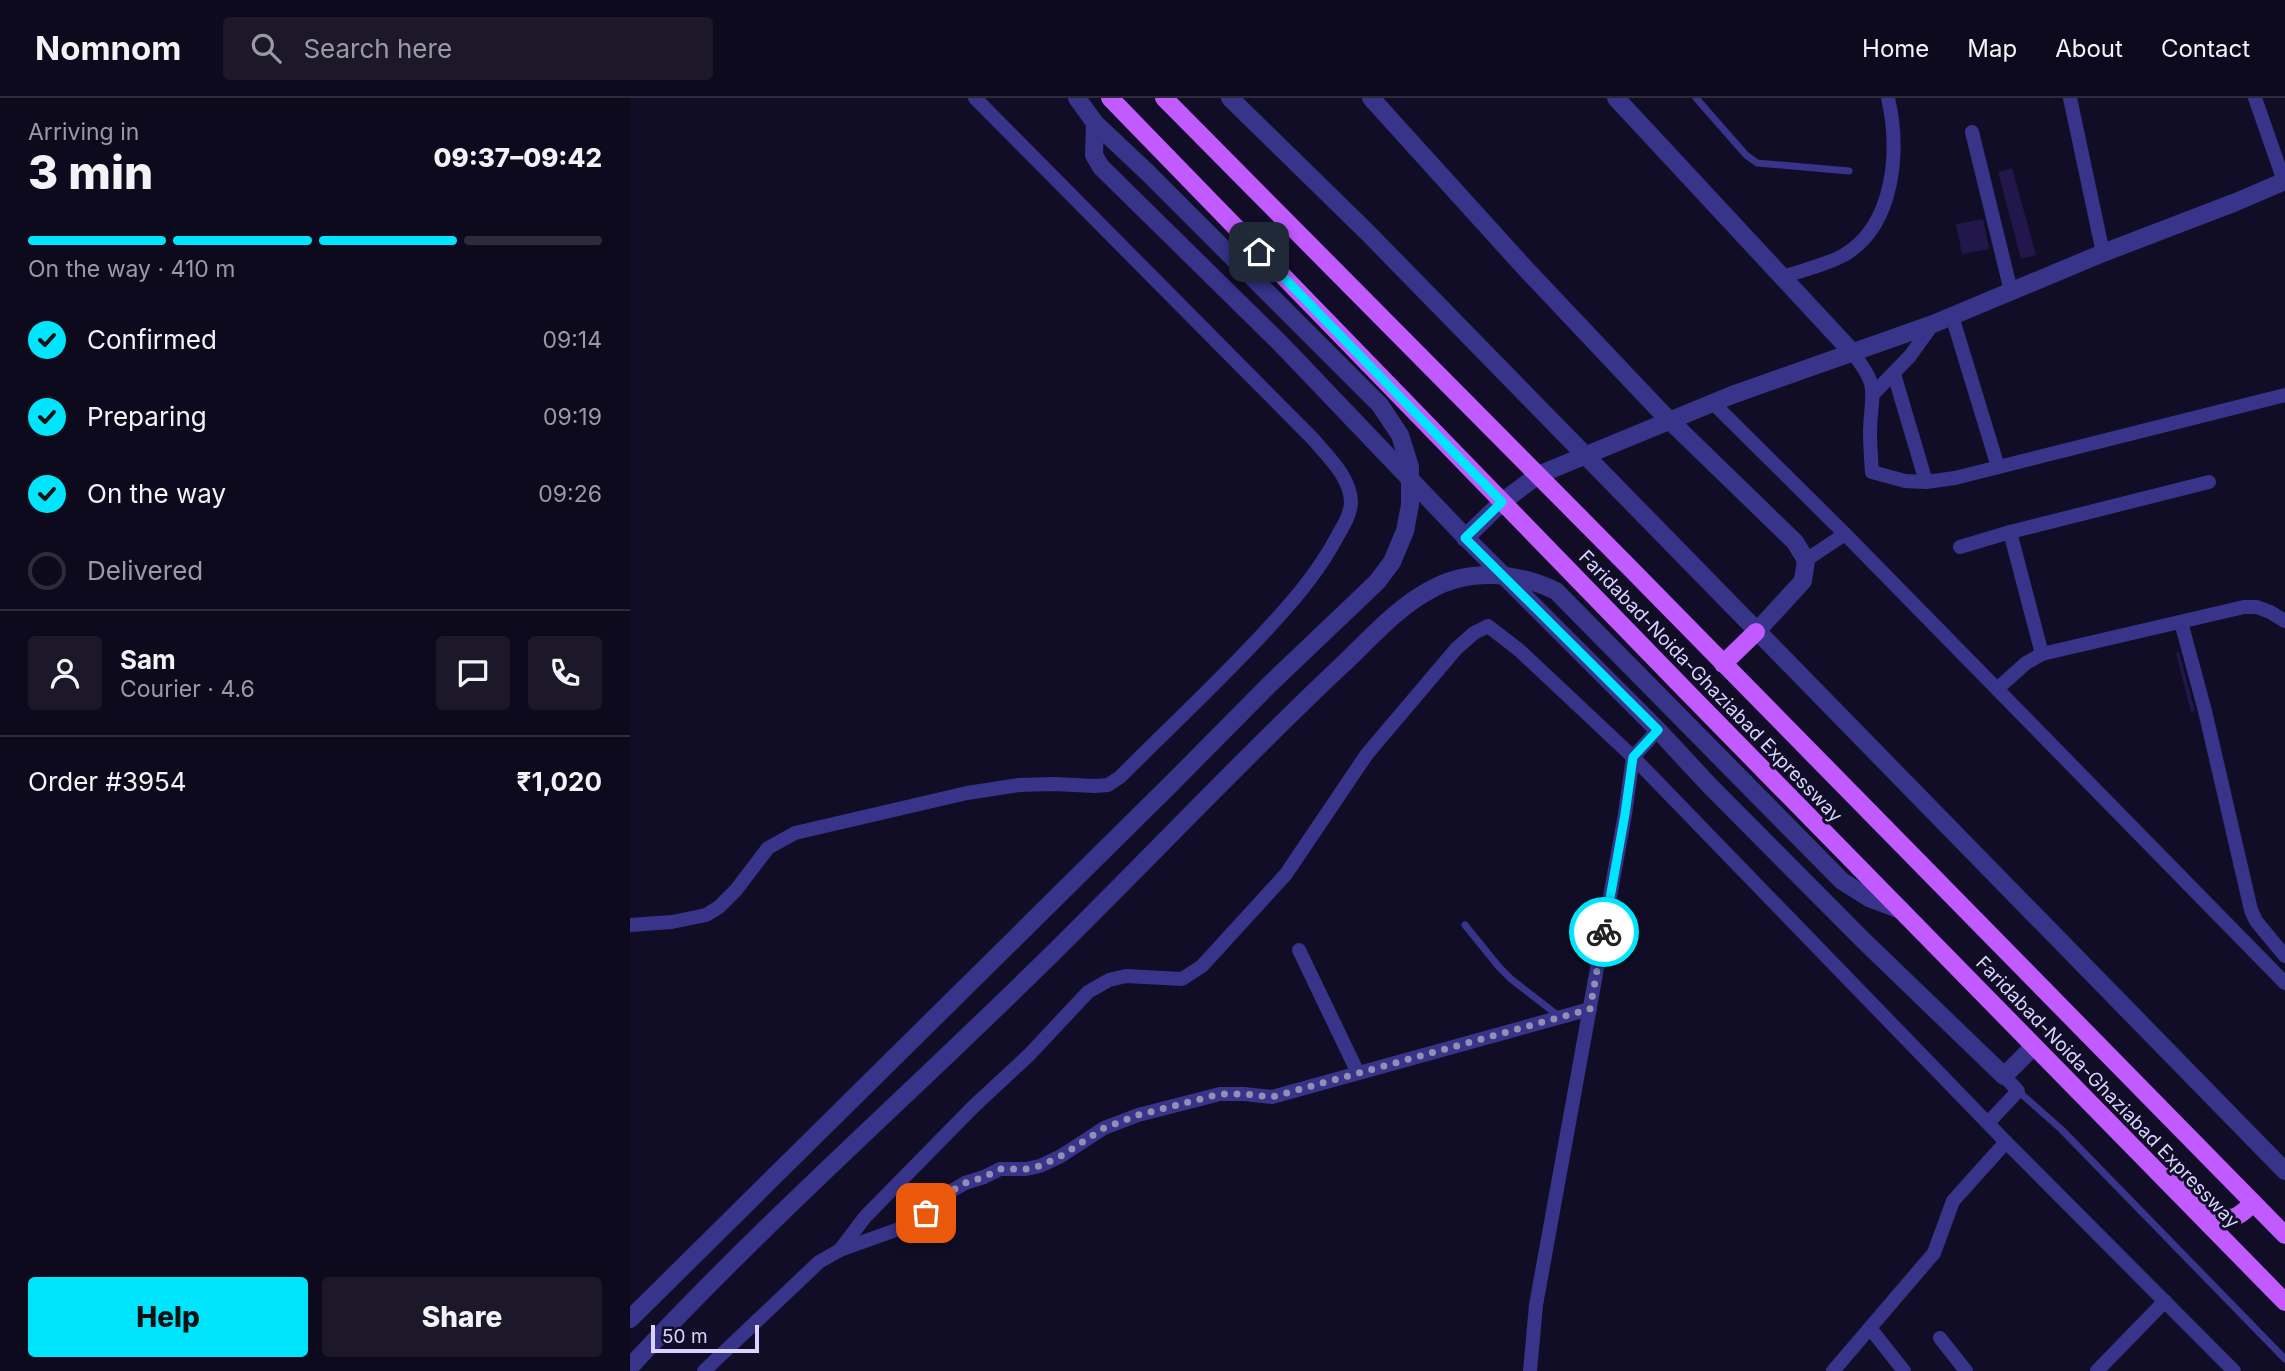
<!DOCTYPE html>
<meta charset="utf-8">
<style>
body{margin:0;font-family:Inter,sans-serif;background:#1c182a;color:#f1f3f6;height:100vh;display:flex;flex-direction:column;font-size:26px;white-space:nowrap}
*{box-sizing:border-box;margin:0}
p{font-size:23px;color:#9b9aa4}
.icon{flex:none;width:38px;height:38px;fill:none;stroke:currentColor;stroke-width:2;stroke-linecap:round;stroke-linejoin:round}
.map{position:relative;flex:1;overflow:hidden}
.drawer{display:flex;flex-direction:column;background:#0e0a1d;width:630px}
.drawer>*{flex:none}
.scale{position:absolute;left:21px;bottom:18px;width:108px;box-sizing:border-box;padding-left:7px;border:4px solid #d8d3ff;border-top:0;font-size:19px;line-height:24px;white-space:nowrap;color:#d8d3ff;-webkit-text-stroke:5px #120d27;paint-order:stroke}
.pin{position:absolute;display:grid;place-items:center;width:60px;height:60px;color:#fff;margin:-30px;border-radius:14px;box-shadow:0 4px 10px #0006}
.courier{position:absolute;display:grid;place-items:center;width:70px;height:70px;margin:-35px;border:5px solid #00e5fe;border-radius:50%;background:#fff;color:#222;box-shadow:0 2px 9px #0007}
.summary em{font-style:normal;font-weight:800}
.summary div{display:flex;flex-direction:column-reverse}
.summary{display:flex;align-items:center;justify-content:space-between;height:119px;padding:0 28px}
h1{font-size:46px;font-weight:800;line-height:52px}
.bar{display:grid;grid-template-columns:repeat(4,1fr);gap:10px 7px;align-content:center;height:84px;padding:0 28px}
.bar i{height:9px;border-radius:5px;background:#2e2b3b}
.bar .selected{background:#00e5fe}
.bar p{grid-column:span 4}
.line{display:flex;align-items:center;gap:18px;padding:0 28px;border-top:2px solid #2e2b3b}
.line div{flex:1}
.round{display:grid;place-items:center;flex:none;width:74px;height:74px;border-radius:7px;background:#1c182a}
ol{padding:0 28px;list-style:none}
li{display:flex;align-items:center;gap:21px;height:77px}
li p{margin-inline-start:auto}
li .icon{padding:7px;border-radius:50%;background:#00e5fe;color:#111;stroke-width:4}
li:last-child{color:#9b9aa4}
li i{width:38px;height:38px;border:4px solid #2e2b3b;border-radius:50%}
.cta{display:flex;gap:14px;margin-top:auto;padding:14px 28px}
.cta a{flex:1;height:80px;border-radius:7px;background:#00e5fe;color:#111;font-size:28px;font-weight:800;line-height:80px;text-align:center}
.cta a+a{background:#1c182a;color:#f1f3f6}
header{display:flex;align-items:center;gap:42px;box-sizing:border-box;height:98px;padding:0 35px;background:#0e0a1d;border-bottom:2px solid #2e2b3b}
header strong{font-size:33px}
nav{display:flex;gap:38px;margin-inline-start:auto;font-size:24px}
.search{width:490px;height:63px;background:#1c182a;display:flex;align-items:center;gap:18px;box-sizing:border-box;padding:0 24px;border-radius:7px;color:#9b9aa4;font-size:26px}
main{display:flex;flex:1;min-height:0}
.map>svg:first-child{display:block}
</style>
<header>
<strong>Nomnom</strong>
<div class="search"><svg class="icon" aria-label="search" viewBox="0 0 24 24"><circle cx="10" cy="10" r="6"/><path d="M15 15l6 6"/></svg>Search here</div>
<nav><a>Home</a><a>Map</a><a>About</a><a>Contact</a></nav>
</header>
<main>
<section class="drawer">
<div class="summary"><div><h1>3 min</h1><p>Arriving in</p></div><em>09:37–09:42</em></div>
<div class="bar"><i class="selected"></i><i class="selected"></i><i class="selected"></i><i></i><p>On the way · 410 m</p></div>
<ol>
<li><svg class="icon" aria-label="check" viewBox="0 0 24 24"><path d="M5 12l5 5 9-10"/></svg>Confirmed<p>09:14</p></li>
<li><svg class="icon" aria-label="check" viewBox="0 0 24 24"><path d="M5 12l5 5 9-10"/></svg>Preparing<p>09:19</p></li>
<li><svg class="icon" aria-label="check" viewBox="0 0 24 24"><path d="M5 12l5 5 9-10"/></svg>On the way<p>09:26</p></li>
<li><i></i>Delivered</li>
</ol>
<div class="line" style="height:126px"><a class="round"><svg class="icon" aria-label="person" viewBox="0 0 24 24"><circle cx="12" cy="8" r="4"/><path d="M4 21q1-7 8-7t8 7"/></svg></a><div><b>Sam</b><p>Courier · 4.6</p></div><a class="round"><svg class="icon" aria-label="chat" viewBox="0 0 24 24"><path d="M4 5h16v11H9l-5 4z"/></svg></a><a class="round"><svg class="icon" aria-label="phone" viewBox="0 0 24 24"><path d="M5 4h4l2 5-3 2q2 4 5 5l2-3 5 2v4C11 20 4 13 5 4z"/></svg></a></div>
<div class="line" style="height:91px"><div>Order #3954</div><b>₹1,020</b></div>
<div class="cta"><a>Help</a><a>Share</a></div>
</section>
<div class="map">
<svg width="1655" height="1273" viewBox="0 0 1655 1273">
<rect width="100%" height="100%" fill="#120d27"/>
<g fill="#22174a">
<polygon points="1382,70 1406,157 1391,161 1368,74"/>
<polygon points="1353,121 1359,151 1332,156 1326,126"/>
<polygon points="1549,554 1565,613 1561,614 1546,555"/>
</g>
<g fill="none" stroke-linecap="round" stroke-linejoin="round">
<g stroke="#37348a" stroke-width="7">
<polyline points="1066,0 1116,57 1127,65 1219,73"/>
<polyline points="835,827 869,869 881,881 930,919"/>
<polyline points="1388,993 1431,1031 1655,1261"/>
</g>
<g stroke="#37348a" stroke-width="14">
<polyline points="1440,0 1473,155"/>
<polyline points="1625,0 1654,83"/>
<polyline points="1342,34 1381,193"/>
<path d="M1153 179C1173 172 1196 167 1214 157 1265 127 1270 52 1258 0"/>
<polyline points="1322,218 1368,369"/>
<path d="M1222 254C1251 291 1241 292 1240 334 1240 347 1241 360 1242 374L1275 383 1296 384 1325 380 1655 297"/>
<polyline points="1264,276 1296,384"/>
<polyline points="1244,295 1280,258 1303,226"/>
<polyline points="1083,305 1215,436 1655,885"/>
<polyline points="1380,434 1412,556"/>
<polyline points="1330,449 1380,434 1579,384"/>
<polyline points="1176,462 1215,436"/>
<polyline points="1551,524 1575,613 1621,812 1626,823 1655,858"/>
<polyline points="1367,591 1396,565 1412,556 1614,509 1627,509 1640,514 1655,523"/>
<path d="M0 827 42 824 76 817 89 809 106 792 138 750 165 735 337 695 389 687 423 686 465 688 478 687 490 679C536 633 584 588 629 540 658 509 687 477 707 439 713 428 720 418 721 405 721 380 699 360 684 342L345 0"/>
<polyline points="669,852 728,975"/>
<polyline points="1358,1025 1388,993 1374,978"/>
<polyline points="210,1152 235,1119 344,1008 399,957 458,894 479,882 496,878 552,881 572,868 656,776 737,656 826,551 844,535 858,528 889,552 1003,659 1376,1044 1604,1273"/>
<polyline points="1240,1230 1274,1273"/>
<polyline points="1310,1240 1336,1273"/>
<polyline points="74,1273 189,1164 210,1152 280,1127 318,1095 335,1085 354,1079 370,1071 396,1071 410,1068 431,1058 474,1030 508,1017 590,996 614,996 642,999 960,911"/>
<polyline points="900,1273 906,1207 995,716 1003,659 1028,632"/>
<polyline points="1203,1273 1304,1155 1323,1103 1376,1044"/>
<polyline points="1467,1273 1535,1203"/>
</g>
<g stroke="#37348a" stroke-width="18">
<polyline points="600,0 737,134 1655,1073"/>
<polyline points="741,0 894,169 1030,313 1165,444 1176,462 1173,483 1126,534"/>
<polyline points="986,0 1222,254"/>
<polyline points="465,25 464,57 471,69 651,246 842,446 1028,632 1079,687 1233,842 1374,978 1404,948"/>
<polyline points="835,440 872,404 908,377 1102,297 1303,226 1473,155 1606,104 1655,83"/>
<polyline points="0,1221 541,686 639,587 747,484 762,464 775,433 780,407 780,369 770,337 750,307 518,75 465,25 447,0"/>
<path d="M0 1269C149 1108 316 965 470 808 550 728 628 646 710 569 738 543 766 510 800 492 839 470 887 474 926 493L1212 783 1239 800 1271 812"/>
</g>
<g stroke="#c15aff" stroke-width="18">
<polyline points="480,0 1061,598 1655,1204"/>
<polyline points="534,0 998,468 1655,1137"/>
<polyline points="1093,566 1126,534"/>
<path d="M1542 1077 1593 1119C1606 1123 1614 1113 1623 1105"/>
</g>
</g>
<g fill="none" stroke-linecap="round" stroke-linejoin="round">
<polyline stroke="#938eb3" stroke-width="7" stroke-dasharray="0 12.6" points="296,1115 318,1095 335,1085 354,1079 370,1071 396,1071 410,1068 431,1058 474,1030 508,1017 590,996 614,996 642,999 960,911 974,834"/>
<polyline stroke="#00e5fe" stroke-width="9" points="629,154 872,404 835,440 1028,632 1003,659 995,716 974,834"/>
</g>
<g text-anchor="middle" stroke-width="6" stroke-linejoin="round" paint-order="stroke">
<g font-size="19" fill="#d8d3ff" stroke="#120d27">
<text transform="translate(1081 588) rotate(46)" y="7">Faridabad-Noida-Ghaziabad Expressway</text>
<text transform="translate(1478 994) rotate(46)" y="7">Faridabad-Noida-Ghaziabad Expressway</text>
</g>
</g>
</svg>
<div class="scale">50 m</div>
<div class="pin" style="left:296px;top:1115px;background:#ea580c"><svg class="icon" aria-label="bag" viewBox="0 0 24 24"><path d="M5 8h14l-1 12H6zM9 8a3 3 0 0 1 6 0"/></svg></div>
<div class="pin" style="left:629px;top:154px;background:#1f2937"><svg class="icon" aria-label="home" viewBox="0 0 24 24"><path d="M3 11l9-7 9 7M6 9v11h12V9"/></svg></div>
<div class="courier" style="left:974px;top:834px"><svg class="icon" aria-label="bike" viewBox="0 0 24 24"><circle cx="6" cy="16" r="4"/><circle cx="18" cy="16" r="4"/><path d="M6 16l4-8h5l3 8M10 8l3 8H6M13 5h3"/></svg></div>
</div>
</main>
